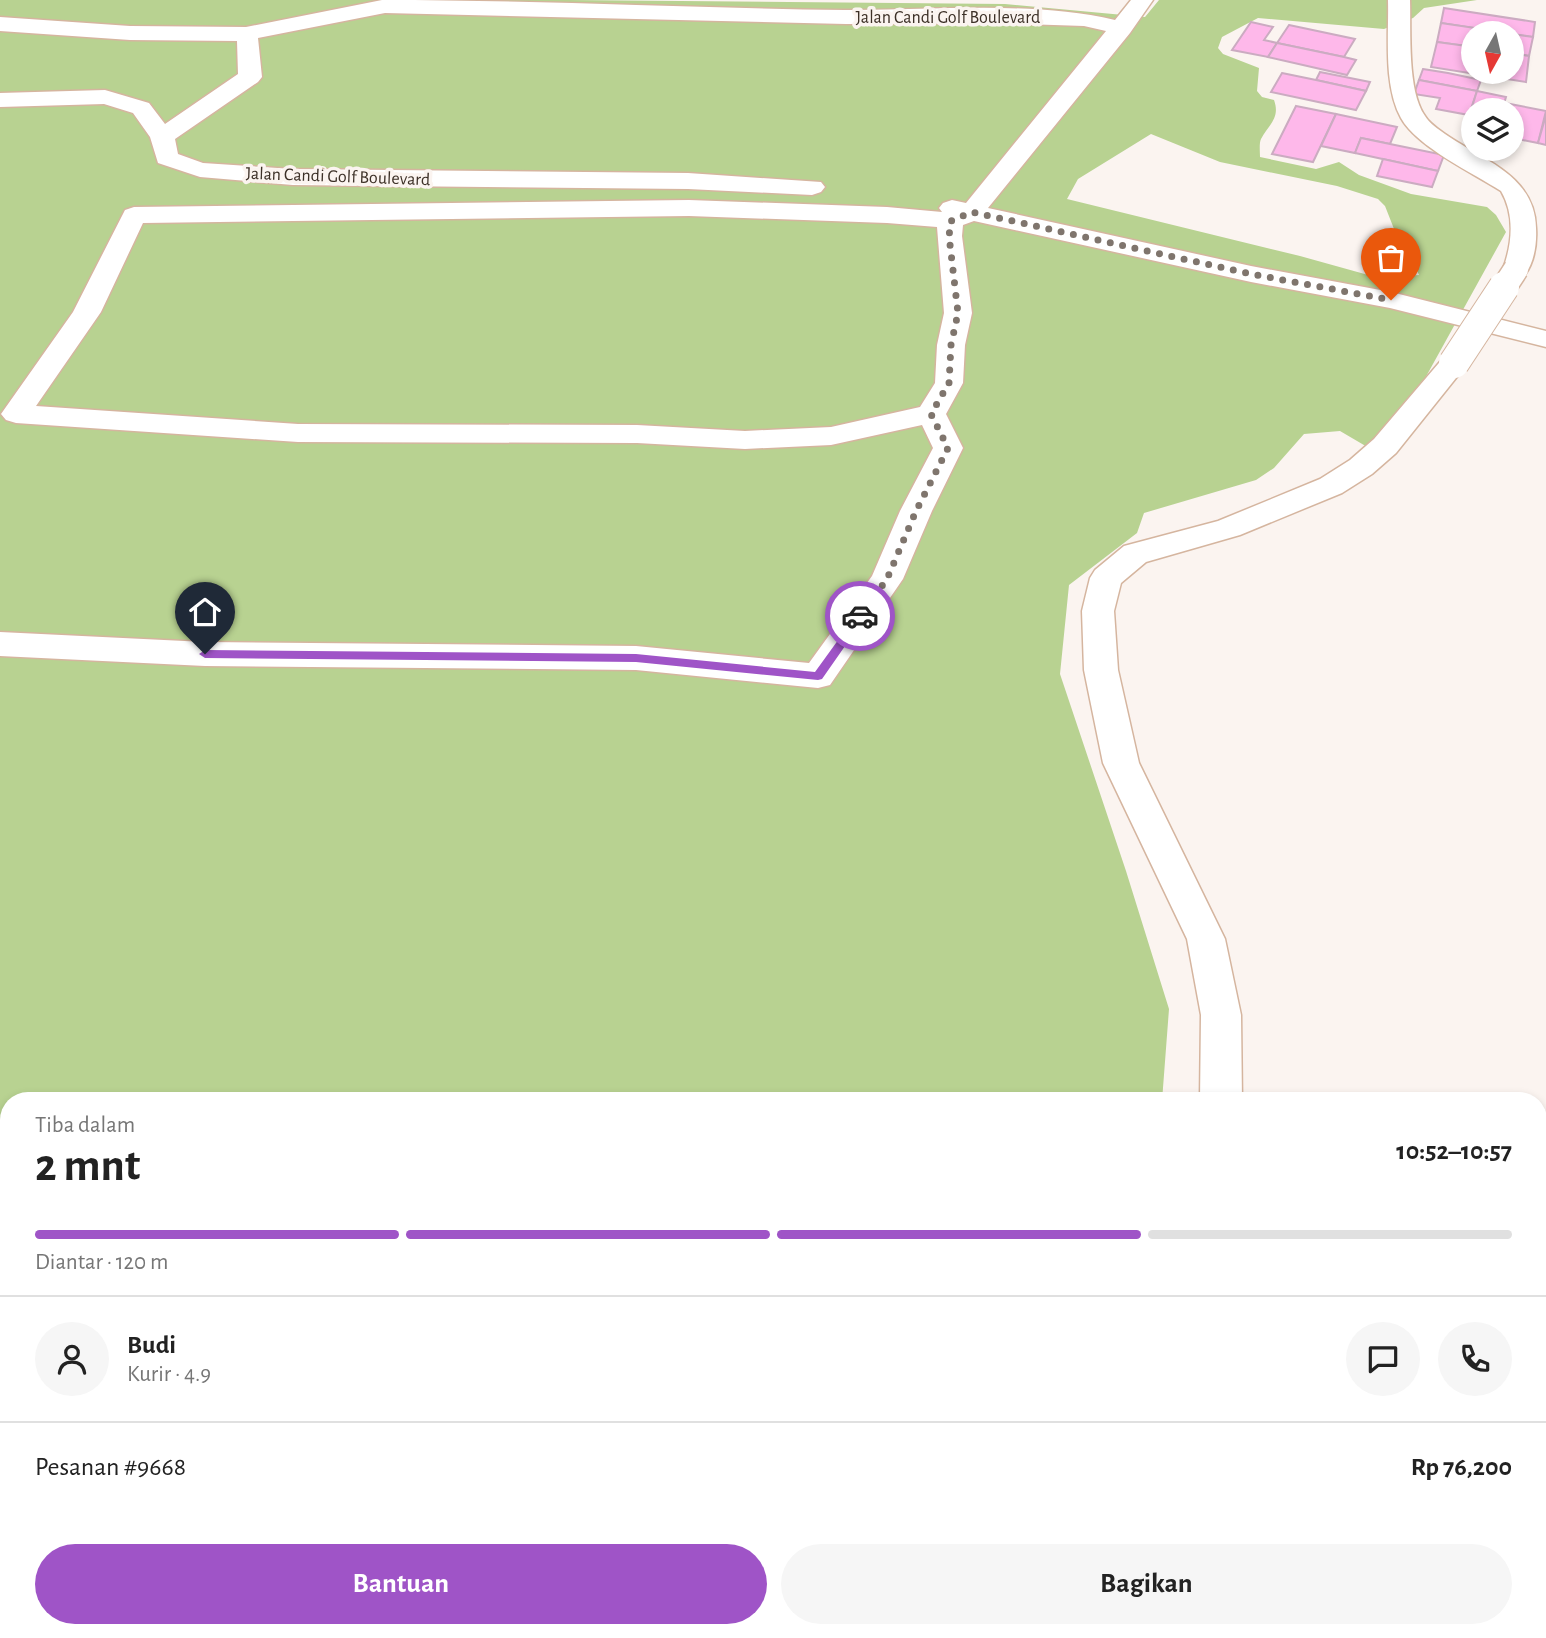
<!DOCTYPE html>
<html lang="id">
<meta charset="utf-8">
<style>
body{margin:0;font-family:"Alegreya Sans",sans-serif;background:#f6f6f6;color:#222;height:100vh;display:flex;flex-direction:column;font-size:26px;white-space:nowrap}
*{box-sizing:border-box;margin:0}
p{font-size:23px;color:#767676}
.icon{flex:none;width:38px;height:38px;fill:none;stroke:currentColor;stroke-width:2;stroke-linecap:round;stroke-linejoin:round}
.map{position:relative;flex:1;overflow:hidden}
.details{position:absolute;left:0px;top:1092px;width:1547px;height:546px;display:flex;flex-direction:column;background:#fff;border-radius:28px 28px 0 0;box-shadow:0 4px 10px #0003}
.details>*{flex:none}
.needle{width:46px;rotate:188deg}
.tools{position:absolute;left:1461px;top:21px;display:grid;gap:14px}
.tools a{display:grid;place-items:center;width:63px;height:63px;border-radius:50%;background:#fff;box-shadow:0 4px 10px #0003;font-size:35px}
.pin{position:absolute;display:grid;place-items:center;width:60px;height:60px;color:#fff;margin:-72px -30px;border-radius:50% 50% 50% 0;rotate:-45deg;box-shadow:0 0 7px #0007}
.pin .icon{rotate:45deg}
.courier{position:absolute;display:grid;place-items:center;width:70px;height:70px;margin:-35px;border:5px solid #9f54c7;border-radius:50%;background:#fff;color:#222;box-shadow:0 2px 9px #0007}
.overview em{font-style:normal;font-weight:600}
.overview div{display:flex;flex-direction:column-reverse}
.overview{display:flex;align-items:center;justify-content:space-between;height:119px;padding:0 35px}
h1{font-size:46px;font-weight:600;line-height:52px}
.bar{display:grid;grid-template-columns:repeat(4,1fr);gap:10px 7px;align-content:center;height:84px;padding:0 35px}
.bar i{height:9px;border-radius:5px;background:#e0e0e0}
.bar .selected{background:#9f54c7}
.bar p{grid-column:span 4}
.line{display:flex;align-items:center;gap:18px;padding:0 35px;border-top:2px solid #e0e0e0}
.line div{flex:1}
.round{display:grid;place-items:center;flex:none;width:74px;height:74px;border-radius:37px;background:#f6f6f6}
.action{display:flex;gap:14px;margin-top:auto;padding:14px 35px}
.action a{flex:1;height:80px;border-radius:42px;background:#9f54c7;color:#fff;font-size:28px;font-weight:600;line-height:80px;text-align:center}
.action a+a{background:#f6f6f6;color:#222}
.map>svg:first-child{display:block}
</style>
<div class="map">
<svg width="1546" height="1638" viewBox="0 0 1546 1638">
<rect width="100%" height="100%" fill="#fbf4f0"/>
<path fill="#b8d291" fill-rule="evenodd" d="M0 0H569L1005 4 1145 17 1159 0H1477L1424 8 1413 18 1384 29 1258 18 1222 37 1218 48 1223 54 1259 68 1257 91 1262 97 1274 100C1281 119 1267 126 1261 139 1259 143 1260 152 1260 157L1316 169 1339 162 1359 175 1411 194 1487 207 1496 215 1506 232 1423 382 1369 448 1340 431 1304 434 1274 468 1256 480 1144 513 1137 533 1069 585 1060 674 1126 871 1169 1009 1162 1101H9V1266L0 1274ZM1151 134 1220 162 1337 186 1378 199 1385 206 1396 234 1408 250 1419 275 1379 278 1300 256 1067 199 1078 179Z"/>
<g fill="#feb8ea" stroke="#cbabc1" stroke-width="2">
<polygon points="1444,8 1535,22 1533,37 1441,23"/>
<polygon points="1251,22 1273,27 1264,40 1277,43 1268,57 1232,50"/>
<polygon points="1441,23 1509,33 1474,33 1474,47 1437,42"/>
<polygon points="1289,25 1355,39 1344,57 1277,43"/>
<polygon points="1512,34 1533,37 1529,56 1512,53"/>
<polygon points="1437,42 1474,47 1474,72 1512,72 1512,53 1529,56 1526,82 1431,67"/>
<polygon points="1277,43 1344,57 1356,60 1347,75 1268,57"/>
<polygon points="1423,69 1448,73 1481,80 1477,91 1419,80"/>
<polygon points="1320,72 1370,82 1366,91 1316,80"/>
<polygon points="1282,73 1316,80 1366,91 1356,110 1271,92"/>
<polygon points="1419,80 1477,91 1469,115 1436,109 1440,98 1414,94"/>
<polygon points="1477,91 1506,97 1502,110 1474,110 1474,127 1466,126"/>
<polygon points="1505,103 1546,111 1538,143 1512,138 1512,110 1502,110"/>
<polygon points="1296,106 1336,114 1313,162 1272,154"/>
<polygon points="1336,114 1397,127 1390,144 1361,138 1355,153 1321,146"/>
<polygon points="1546,115 1546,145 1538,143"/>
<polygon points="1361,138 1390,144 1444,155 1438,171 1355,153"/>
<polygon points="1383,159 1438,171 1432,187 1377,176"/>
<polygon points="0,1411 9,1412 9,1578 2,1596 0,1596"/>
<polygon points="116,1629 281,1629 278,1638 112,1638"/>
<polygon points="303,1629 449,1629 447,1638 301,1638"/>
</g>
<g fill="none" stroke-linecap="round" stroke-linejoin="round">
<defs>
<g id="minor">
<path d="M382 0C536 0 690 8 844 10 933 11 1028 0 1115 20L1131 0H1153L1130 33 988 208 1251 266 1391 292 1546 331V347L1390 308 1251 282 974 221 963 225 962 236 972 313 965 345 963 383 946 414 963 448 932 511 903 579 830 685 818 688 636 670 205 666 0 656V632L205 642 636 646 809 663 872 576 900 511 933 448 922 425 831 445 745 449 637 443 298 442 16 423 6 420 1 414 73 312 125 210 134 207 689 200 887 207 942 212 939 208 943 203 952 200 966 203 1106 31 1084 26 998 23 846 24 385 13 258 38 262 77 258 82 175 139 178 154 203 163 293 169 688 173 821 182 825 187 821 192 812 195 688 189 293 185 200 177 158 163 150 137 133 113 104 104 0 107V93L105 90 149 103 165 124 238 74 237 41 130 40 0 31V17L130 26 246 27ZM689 216 887 223 937 227 944 313 937 345 935 383 920 407 831 427 745 431 637 425 298 424 36 406 101 312 143 223Z"/>
<path d="M1388 0H1410C1411 31 1407 91 1425 116 1429 123 1438 129 1445 134 1482 160 1535 175 1536 228 1537 244 1534 262 1525 275L1516 277 1507 275 1503 269C1512 244 1515 215 1501 191 1473 173 1417 147 1401 118 1383 85 1389 36 1388 0Z"/>
<polygon points="1454,354 1464,357 1468,363 1396,453 1372,474 1342,493 1240,535 1146,562 1121,583 1114,611 1118,670 1139,763 1225,939 1241,1015 1242,1101 1200,1101 1201,1015 1187,939 1103,763 1084,670 1082,611 1090,578 1095,570 1124,546 1218,521 1320,479 1350,460 1374,439 1444,357"/>
<polygon points="1538,1171 1546,1173 1546,1213 1538,1211"/>
<polygon points="1538,1603 1546,1606 1546,1638 1516,1638 1512,1629 1538,1629"/>
<polygon points="1170,1629 1222,1629 1221,1638 1169,1638"/>
</g>
</defs>
<use href="#minor" stroke="#d5b59f" stroke-width="3"/>
<use href="#minor" fill="#fff" fill-rule="evenodd"/>
<defs>
<polyline id="minor-bridge-far1" points="1503,289 1516,269"/>
<polyline id="minor-bridge" points="1454,363 1504,287"/>
</defs>
<use href="#minor-bridge-far1" stroke="#d5b59f" stroke-width="27" stroke-linecap="butt"/>
<use href="#minor-bridge" stroke="#d5b59f" stroke-width="32" stroke-linecap="butt"/>
<use href="#minor-bridge-far1" stroke="#fff" stroke-width="24"/>
<use href="#minor-bridge" stroke="#fff" stroke-width="30"/>
</g>
<polygon fill="#9f54c7" points="857,614 866,616 822,679 818,680 636,662 205,658 199,654 205,650 636,654 815,672"/>
<g fill="none" stroke-linecap="round" stroke-linejoin="round">
<polyline stroke="#7f756d" stroke-width="7" stroke-dasharray="0 12.6" points="860,616 887,579 916,511 948,448 931,414 949,383 951,345 958,313 949,236 951,221 972,212 1251,274 1391,300"/>
</g>
<g text-anchor="middle" stroke-width="7" stroke-linejoin="round" paint-order="stroke">
<g font-size="18" fill="#3c3027" stroke="#fbf4f0">
<text x="948" y="23">Jalan Candi Golf Boulevard</text>
<text transform="translate(338 176) rotate(2)" y="6">Jalan Candi Golf Boulevard</text>
</g>
</g>
</svg>
<div class="tools">
<a><svg class="needle" viewBox="-14 -14 28 28"><path d="M0-13l5 13h-10z" fill="#e53935"/><path d="M0 13l5-13h-10z" fill="#767676"/></svg></a>
<a><svg class="icon" aria-label="layers" viewBox="0 0 24 24"><path d="M12 4l9 5-9 5-9-5zM3 14l9 5 9-5"/></svg></a>
</div>
<div class="pin" style="left:1391px;top:300px;background:#ea580c"><svg class="icon" aria-label="bag" viewBox="0 0 24 24"><path d="M5 8h14l-1 12H6zM9 8a3 3 0 0 1 6 0"/></svg></div>
<div class="pin" style="left:205px;top:654px;background:#1f2937"><svg class="icon" aria-label="home" viewBox="0 0 24 24"><path d="M3 11l9-7 9 7M6 9v11h12V9"/></svg></div>
<div class="courier" style="left:860px;top:616px"><svg class="icon" aria-label="car" viewBox="0 0 24 24"><path d="M5 17H2v-5l4-1 3-4h7l3 4 3 1v5h-3M9 17h6M6 11h13"/><circle cx="7" cy="17" r="2"/><circle cx="17" cy="17" r="2"/></svg></div>
<section class="details">
<div class="overview"><div><h1>2 mnt</h1><p>Tiba dalam</p></div><em>10:52–10:57</em></div>
<div class="bar"><i class="selected"></i><i class="selected"></i><i class="selected"></i><i></i><p>Diantar · 120 m</p></div>
<div class="line" style="height:126px"><a class="round"><svg class="icon" aria-label="person" viewBox="0 0 24 24"><circle cx="12" cy="8" r="4"/><path d="M4 21q1-7 8-7t8 7"/></svg></a><div><b>Budi</b><p>Kurir · 4.9</p></div><a class="round"><svg class="icon" aria-label="chat" viewBox="0 0 24 24"><path d="M4 5h16v11H9l-5 4z"/></svg></a><a class="round"><svg class="icon" aria-label="phone" viewBox="0 0 24 24"><path d="M5 4h4l2 5-3 2q2 4 5 5l2-3 5 2v4C11 20 4 13 5 4z"/></svg></a></div>
<div class="line" style="height:91px"><div>Pesanan #9668</div><b>Rp 76,200</b></div>
<div class="action"><a>Bantuan</a><a>Bagikan</a></div>
</section>
</div>
